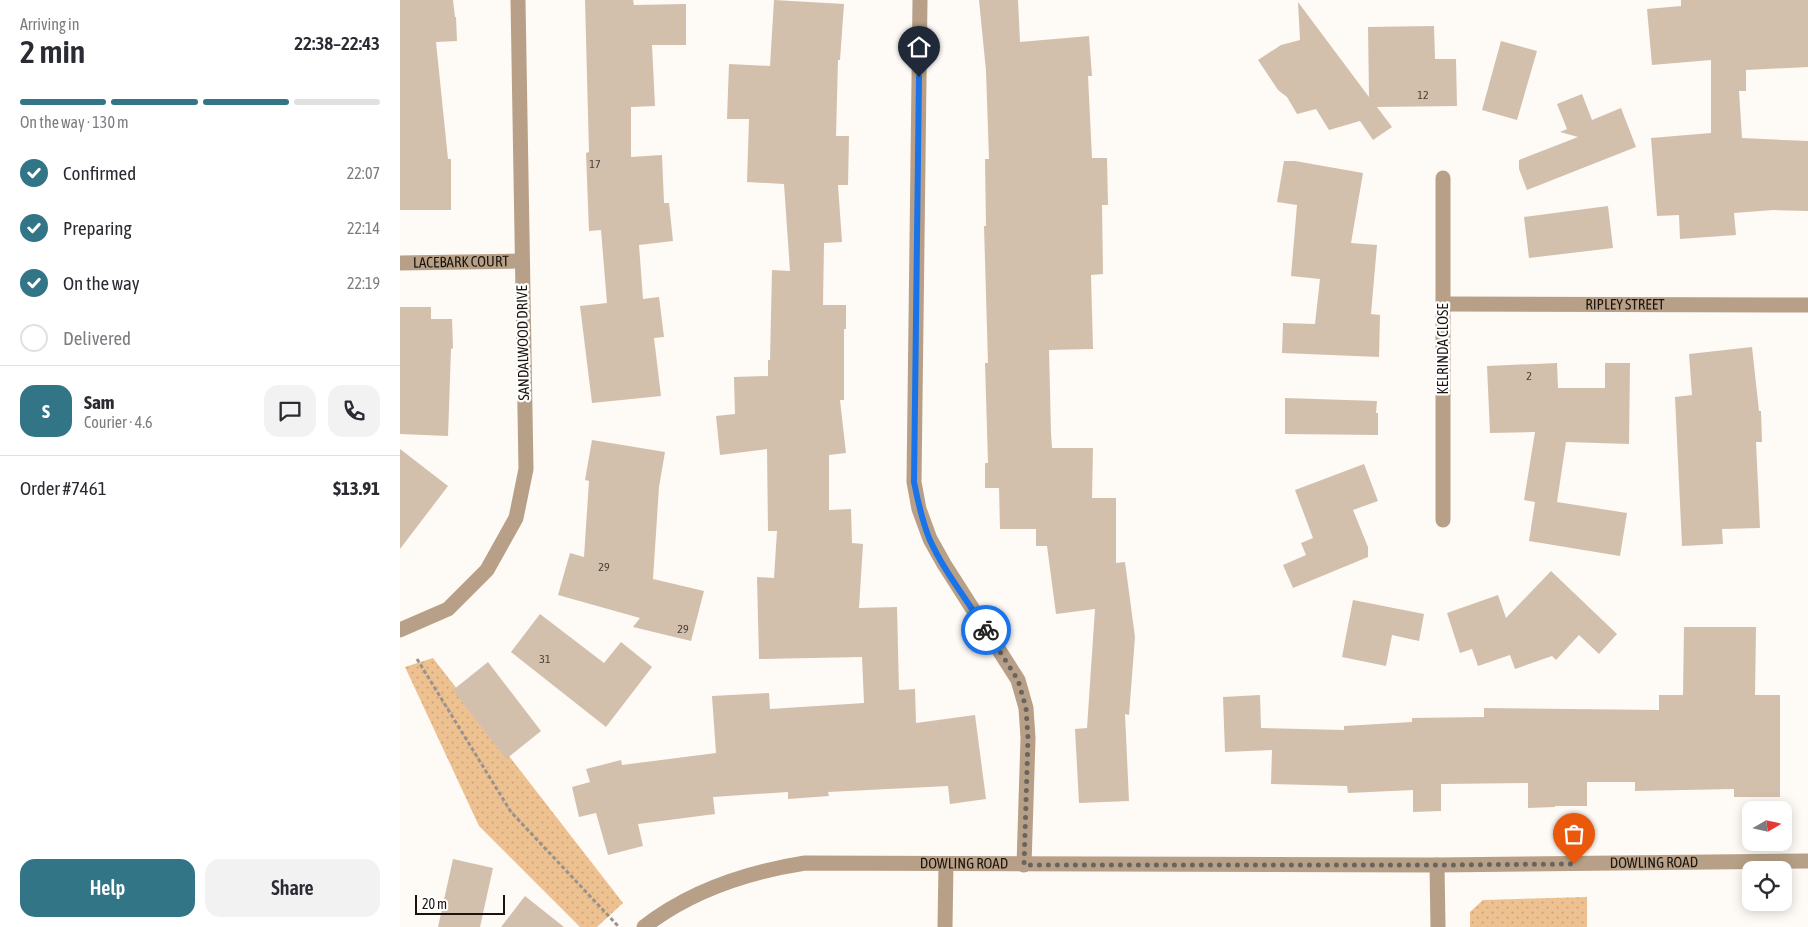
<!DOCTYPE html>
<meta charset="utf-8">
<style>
body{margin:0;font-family:"Asap Condensed",sans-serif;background:#f2f2f3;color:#2b2b33;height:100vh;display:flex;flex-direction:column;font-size:19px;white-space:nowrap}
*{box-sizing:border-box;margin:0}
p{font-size:16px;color:#7c7c81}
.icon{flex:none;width:28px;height:28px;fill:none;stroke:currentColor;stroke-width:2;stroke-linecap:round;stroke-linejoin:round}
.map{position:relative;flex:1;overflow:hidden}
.details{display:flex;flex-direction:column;background:#fff;width:400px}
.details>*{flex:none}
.needle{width:32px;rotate:81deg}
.fabs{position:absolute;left:1342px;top:801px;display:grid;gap:10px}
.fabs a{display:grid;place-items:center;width:50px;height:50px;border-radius:10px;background:#fff;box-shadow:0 2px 12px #0003;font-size:25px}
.scale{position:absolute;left:15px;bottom:12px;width:90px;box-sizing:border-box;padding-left:5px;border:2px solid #1b140e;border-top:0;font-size:14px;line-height:18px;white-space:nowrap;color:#1b140e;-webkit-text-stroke:4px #fff;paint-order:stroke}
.pin{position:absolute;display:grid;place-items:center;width:42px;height:42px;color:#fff;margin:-51px -21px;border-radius:50% 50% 50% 0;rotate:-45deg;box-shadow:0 0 5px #0007}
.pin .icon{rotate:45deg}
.courier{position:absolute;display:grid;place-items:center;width:50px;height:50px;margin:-25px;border:4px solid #1a73e8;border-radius:50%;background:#fff;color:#222;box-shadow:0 1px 6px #0007}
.headline em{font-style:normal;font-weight:600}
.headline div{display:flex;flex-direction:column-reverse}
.headline{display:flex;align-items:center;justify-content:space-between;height:85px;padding:0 20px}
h1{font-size:32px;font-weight:600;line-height:38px}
.bar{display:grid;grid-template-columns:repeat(4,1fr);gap:8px 5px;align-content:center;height:60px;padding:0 20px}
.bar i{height:6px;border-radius:4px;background:#e1e1e2}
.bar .current{background:#327586}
.bar p{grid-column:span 4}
.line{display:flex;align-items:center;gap:12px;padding:0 20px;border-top:1px solid #e1e1e2}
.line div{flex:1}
.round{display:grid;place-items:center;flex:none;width:52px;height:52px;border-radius:15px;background:#f2f2f3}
ol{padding:0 20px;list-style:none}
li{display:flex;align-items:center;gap:15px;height:55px}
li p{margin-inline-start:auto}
li .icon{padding:5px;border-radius:50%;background:#327586;color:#fff;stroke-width:4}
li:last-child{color:#7c7c81}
li i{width:28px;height:28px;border:2px solid #e1e1e2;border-radius:50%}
.primary-button{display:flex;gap:10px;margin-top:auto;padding:10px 20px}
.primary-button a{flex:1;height:58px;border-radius:15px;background:#327586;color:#fff;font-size:20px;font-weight:600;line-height:58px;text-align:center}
.primary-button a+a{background:#f2f2f3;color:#2b2b33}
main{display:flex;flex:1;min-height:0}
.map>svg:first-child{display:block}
</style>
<main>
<section class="details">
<div class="headline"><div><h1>2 min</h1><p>Arriving in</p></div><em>22:38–22:43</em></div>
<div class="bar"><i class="current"></i><i class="current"></i><i class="current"></i><i></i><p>On the way · 130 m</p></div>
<ol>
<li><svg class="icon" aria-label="check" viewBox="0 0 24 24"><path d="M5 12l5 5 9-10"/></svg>Confirmed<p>22:07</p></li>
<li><svg class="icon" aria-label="check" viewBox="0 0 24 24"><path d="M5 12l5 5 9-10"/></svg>Preparing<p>22:14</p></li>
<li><svg class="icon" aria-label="check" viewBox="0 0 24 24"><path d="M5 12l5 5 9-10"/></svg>On the way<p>22:19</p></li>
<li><i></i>Delivered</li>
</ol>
<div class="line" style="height:90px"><b class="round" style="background:#327586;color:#fff">S</b><div><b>Sam</b><p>Courier · 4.6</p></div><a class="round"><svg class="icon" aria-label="chat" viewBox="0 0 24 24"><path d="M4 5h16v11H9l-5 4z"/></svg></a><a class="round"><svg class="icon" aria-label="phone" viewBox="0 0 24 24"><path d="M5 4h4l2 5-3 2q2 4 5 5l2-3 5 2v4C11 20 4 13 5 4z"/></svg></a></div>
<div class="line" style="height:65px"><div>Order #7461</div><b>$13.91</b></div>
<div class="primary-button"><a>Help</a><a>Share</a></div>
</section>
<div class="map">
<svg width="1408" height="927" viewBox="0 0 1408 927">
<defs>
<pattern id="green-dots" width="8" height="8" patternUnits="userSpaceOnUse" patternTransform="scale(1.25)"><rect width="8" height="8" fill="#eec191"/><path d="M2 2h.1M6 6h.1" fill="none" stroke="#cca57c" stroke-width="1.8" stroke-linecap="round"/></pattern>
</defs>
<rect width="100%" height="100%" fill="#fefaf6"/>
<g fill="url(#green-dots)">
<polygon points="33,658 223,903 197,927 180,927 79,826 5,667"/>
<polygon points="1187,897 1187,927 1070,927 1070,912 1083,900"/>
</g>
<g fill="#d2c0ad">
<polygon points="0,0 53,0 55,17 56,17 57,41 36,42 48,159 51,159 51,210 0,210"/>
<polygon points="185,0 233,0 234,5 286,4 286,45 252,45 255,106 231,107 231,157 262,155 264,203 269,203 273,241 239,245 243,299 259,297 264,337 254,338 261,396 192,403 180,306 207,303 201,230 189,231 186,153 189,152"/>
<polygon points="374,0 444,4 440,60 438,60 436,136 449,136 448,185 438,185 442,242 424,243 423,305 446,305 446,329 444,329 444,400 440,400 446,453 429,455 429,510 451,509 452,543 463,544 459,608 497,607 499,690 515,689 516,723 575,715 586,799 550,804 548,786 428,792 429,796 388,799 388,792 313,797 315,814 238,824 243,846 208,855 196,813 179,817 172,787 190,782 186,769 221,760 222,765 316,753 312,696 369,693 370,709 464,703 462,657 359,659 357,577 374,578 377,531 368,531 367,449 320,455 316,416 335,414 334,377 368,376 368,360 370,360 372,270 390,271 384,184 347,182 349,119 327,119 329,64 370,66"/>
<polygon points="579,0 618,0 620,42 689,36 692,76 688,76 692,158 707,158 708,205 702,205 703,274 691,275 693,349 649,350 651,433 652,448 693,448 692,498 716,498 716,563 725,562 735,637 729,715 725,714 729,801 679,803 675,729 687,728 695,609 656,614 647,546 636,546 636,529 600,529 599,488 585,488 585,463 588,463 585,363 588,363 584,226 586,226 585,159 589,159 586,71"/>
<polygon points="1281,0 1408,0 1408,67 1346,70 1346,91 1339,91 1342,138 1408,141 1408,211 1373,210 1334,213 1336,235 1280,239 1279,215 1257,216 1251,138 1311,133 1311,60 1252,65 1247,9 1281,6"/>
<polygon points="898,2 969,97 968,27 1034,26 1035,59 1056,59 1057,106 977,107 992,127 973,140 960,121 929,130 916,109 897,114 887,97 878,90 858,60 881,45 900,40"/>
<polygon points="1101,41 1137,51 1117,120 1082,110"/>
<polygon points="1182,94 1192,120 1221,108 1236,147 1127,190 1119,169 1119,160 1178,137 1160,132 1167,129 1157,104"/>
<polygon points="884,161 895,161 963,173 951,243 977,245 971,314 980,315 979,357 882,353 883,323 915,324 920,279 891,276 897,205 877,202"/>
<polygon points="1208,206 1213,248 1129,258 1124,217"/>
<polygon points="0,307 31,307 31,319 52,319 53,348 51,349 48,436 0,434"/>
<polygon points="1352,347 1359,411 1361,411 1362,442 1356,442 1360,528 1322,529 1323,544 1282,546 1275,397 1292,395 1289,354"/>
<polygon points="1157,363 1158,388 1205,388 1205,363 1230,363 1229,444 1166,442 1157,502 1227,513 1220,556 1129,541 1135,502 1124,500 1135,432 1090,433 1087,366"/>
<polygon points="885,398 977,401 976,413 978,413 978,435 885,434"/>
<polygon points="192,440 265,452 259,487 253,579 304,591 291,641 233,627 240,618 158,595 170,553 184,557 189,481 185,480"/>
<polygon points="0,449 48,486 0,549"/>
<polygon points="964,464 978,501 953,510 968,547 968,557 893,588 883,565 906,555 901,543 913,538 895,490"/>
<polygon points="1151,571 1217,634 1199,654 1179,635 1156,660 1152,656 1115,669 1110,655 1078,666 1072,649 1060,653 1047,613 1098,595 1106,618"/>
<polygon points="953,600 1024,614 1019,641 992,635 986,666 942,657"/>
<polygon points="140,614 204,663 221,642 252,667 206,727 111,652"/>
<polygon points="1284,627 1356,627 1355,695 1380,695 1380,797 1334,797 1334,789 1235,791 1235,782 1187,782 1187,806 1155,806 1155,807 1128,808 1128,783 1041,784 1041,811 1013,812 1013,790 948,793 947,786 871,784 872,750 825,752 823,697 860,695 861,728 944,730 944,726 1012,722 1012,718 1084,717 1084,708 1259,710 1259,695 1283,695"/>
<polygon points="88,662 141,731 106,759 53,690"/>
<polygon points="53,859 93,868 80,927 38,927"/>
<polygon points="125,896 164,927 101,927"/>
</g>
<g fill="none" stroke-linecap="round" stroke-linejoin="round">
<polyline stroke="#98938e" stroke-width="3" stroke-dasharray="4 2.5" stroke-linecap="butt" points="17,659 111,812 219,927"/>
<g stroke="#b7a087" stroke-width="15">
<polyline points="520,0 514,482 519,509 530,539 544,564 618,680 626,708 628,738 624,865"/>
<path id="s1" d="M0 263 122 261"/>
<path id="s2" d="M1043 304 1408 305"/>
<polyline points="1043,520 1043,178"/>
<polyline points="0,630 48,609 87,570 116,518 126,469 118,0"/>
<polyline points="1037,865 1038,927"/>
<path id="s3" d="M244 927C290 891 348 872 405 863L1037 865 1408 861"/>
<polyline points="545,927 546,864"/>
</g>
</g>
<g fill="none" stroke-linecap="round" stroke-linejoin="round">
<polyline stroke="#6a645f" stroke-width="5" stroke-dasharray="0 9" points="586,630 618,680 626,708 628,738 624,865 1037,865 1174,864"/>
<path stroke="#1a73e8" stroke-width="6" d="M519 77 514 482C518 502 522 520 529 538 543 570 567 600 586 630"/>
</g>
<g text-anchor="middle" stroke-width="4.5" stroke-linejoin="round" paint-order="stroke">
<g font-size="12" fill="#493f36">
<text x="1023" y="99">12</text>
<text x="195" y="168">17</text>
<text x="1129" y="380">2</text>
<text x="204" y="571">29</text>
<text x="283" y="633">29</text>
<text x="145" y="663">31</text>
</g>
<g font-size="15" fill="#1b140e" stroke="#fff">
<text dy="5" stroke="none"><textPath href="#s1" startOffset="61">LACEBARK COURT</textPath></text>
<text dy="5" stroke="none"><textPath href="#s2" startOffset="182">RIPLEY STREET</textPath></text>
<text transform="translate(123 343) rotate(-91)" y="5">SANDALWOOD DRIVE</text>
<text transform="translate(1043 349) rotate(-90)" y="5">KELRINDA CLOSE</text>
<text dy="5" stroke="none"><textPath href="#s3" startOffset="1024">DOWLING ROAD</textPath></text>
<text dy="5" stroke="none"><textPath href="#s3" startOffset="334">DOWLING ROAD</textPath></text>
</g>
</g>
</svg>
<div class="fabs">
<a><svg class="needle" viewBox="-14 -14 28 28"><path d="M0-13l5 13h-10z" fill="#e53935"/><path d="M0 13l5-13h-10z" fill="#7c7c81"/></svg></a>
<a><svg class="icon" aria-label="locate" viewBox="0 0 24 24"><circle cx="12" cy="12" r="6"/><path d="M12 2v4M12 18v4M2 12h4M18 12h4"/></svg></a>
</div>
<div class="scale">20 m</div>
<div class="pin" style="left:1174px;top:864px;background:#ea580c"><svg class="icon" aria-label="bag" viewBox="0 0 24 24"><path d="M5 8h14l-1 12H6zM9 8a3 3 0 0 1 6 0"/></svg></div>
<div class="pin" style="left:519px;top:77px;background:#1f2937"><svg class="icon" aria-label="home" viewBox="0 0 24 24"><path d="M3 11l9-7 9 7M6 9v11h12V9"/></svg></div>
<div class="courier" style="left:586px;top:630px"><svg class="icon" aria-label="bike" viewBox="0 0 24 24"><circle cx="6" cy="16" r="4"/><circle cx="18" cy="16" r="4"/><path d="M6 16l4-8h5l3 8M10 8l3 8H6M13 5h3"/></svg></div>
</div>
</main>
